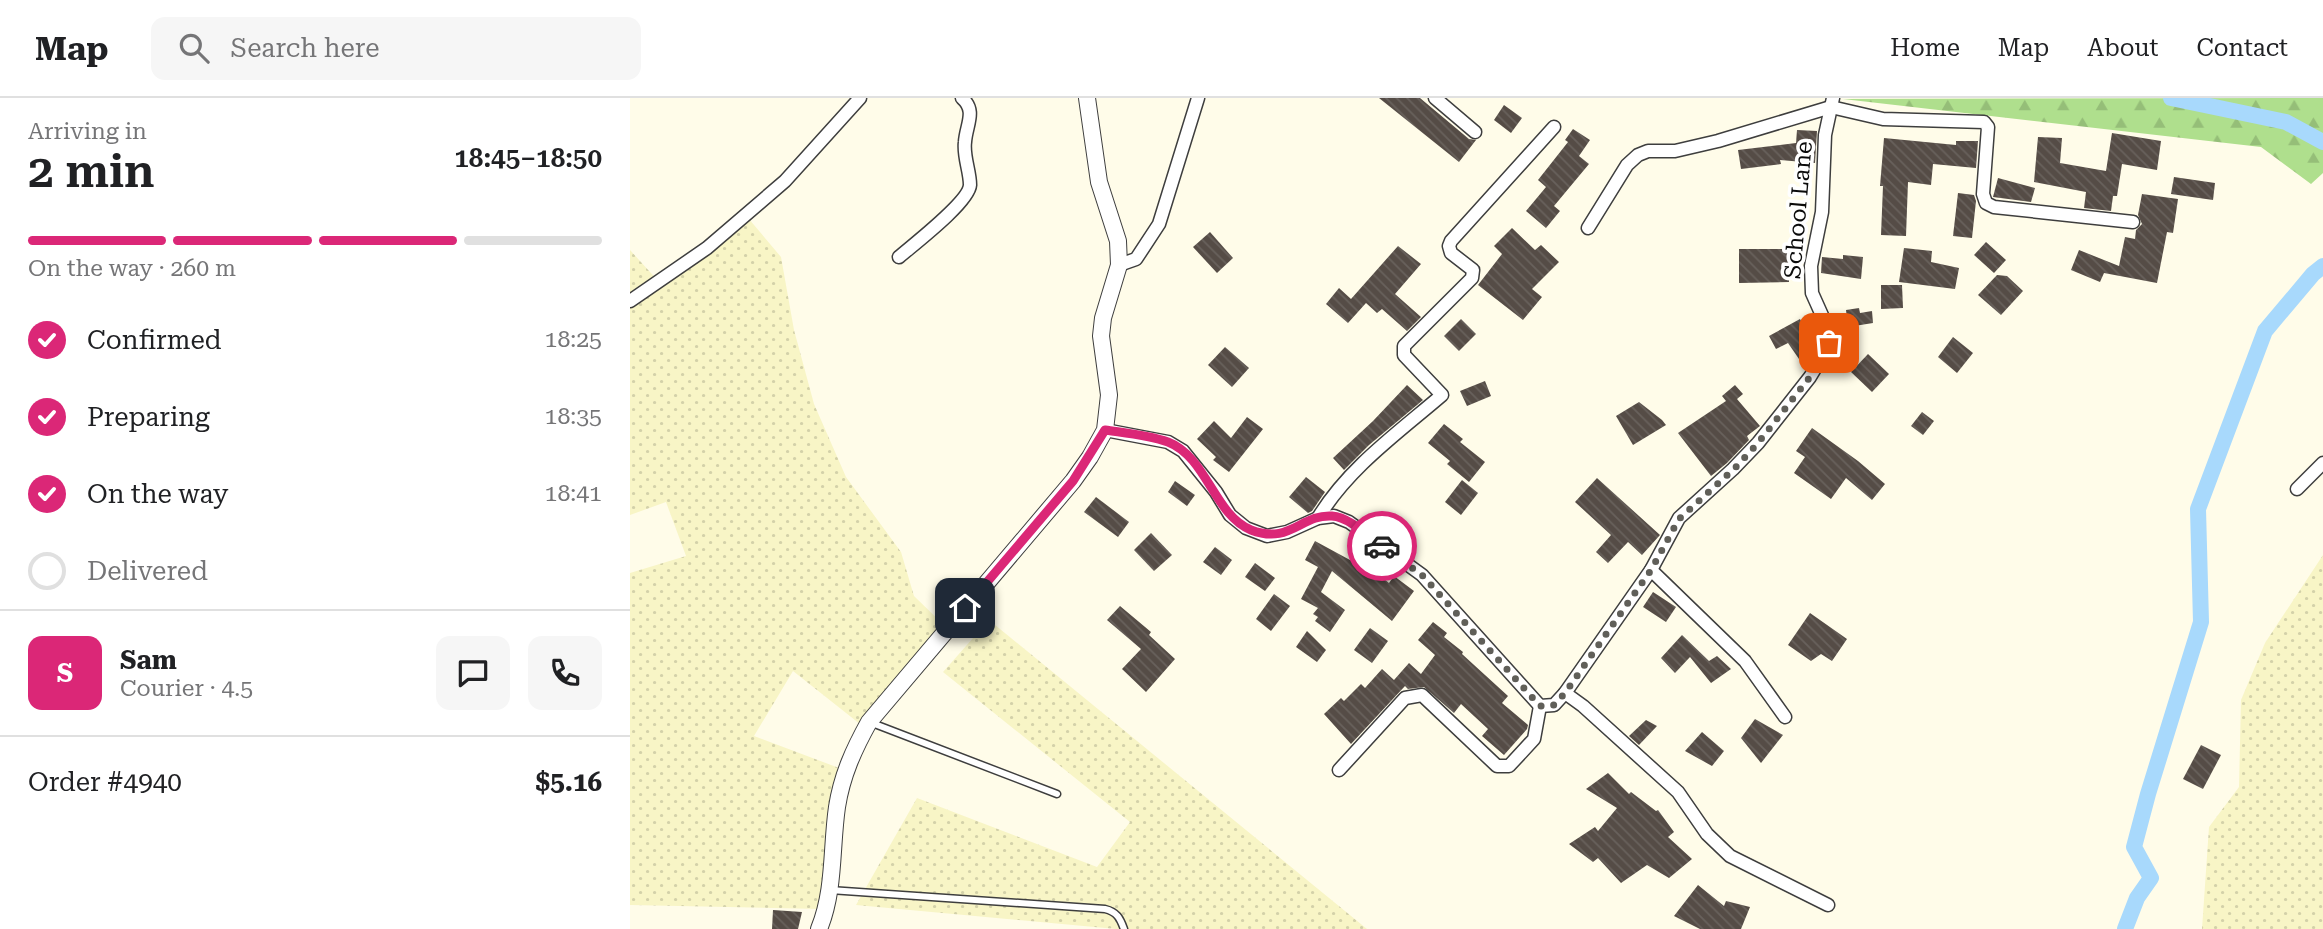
<!DOCTYPE html>
<meta charset="utf-8">
<style>
body{margin:0;font-family:"Roboto Serif",serif;background:#f6f6f6;color:#202124;height:100vh;display:flex;flex-direction:column;font-size:26px;white-space:nowrap}
*{box-sizing:border-box;margin:0}
p{font-size:23px;color:#757577}
.icon{flex:none;width:38px;height:38px;fill:none;stroke:currentColor;stroke-width:2;stroke-linecap:round;stroke-linejoin:round}
.map{position:relative;flex:1;overflow:hidden}
.panel{display:flex;flex-direction:column;background:#fff;width:630px}
.panel>*{flex:none}
.pin{position:absolute;display:grid;place-items:center;width:60px;height:60px;color:#fff;margin:-30px;border-radius:14px;box-shadow:0 4px 10px #0006}
.courier{position:absolute;display:grid;place-items:center;width:70px;height:70px;margin:-35px;border:5px solid #db2777;border-radius:50%;background:#fff;color:#222;box-shadow:0 2px 9px #0007}
.headline em{font-style:normal;font-weight:600}
.headline div{display:flex;flex-direction:column-reverse}
.headline{display:flex;align-items:center;justify-content:space-between;height:119px;padding:0 28px}
h1{font-size:46px;font-weight:600;line-height:52px}
.bar{display:grid;grid-template-columns:repeat(4,1fr);gap:10px 7px;align-content:center;height:84px;padding:0 28px}
.bar i{height:9px;border-radius:5px;background:#e0e0e0}
.bar .on{background:#db2777}
.bar p{grid-column:span 4}
.line{display:flex;align-items:center;gap:18px;padding:0 28px;border-top:2px solid #e0e0e0}
.line div{flex:1}
.round{display:grid;place-items:center;flex:none;width:74px;height:74px;border-radius:14px;background:#f6f6f6}
ol{padding:0 28px;list-style:none}
li{display:flex;align-items:center;gap:21px;height:77px}
li p{margin-inline-start:auto}
li .icon{padding:7px;border-radius:50%;background:#db2777;color:#fff;stroke-width:4}
li:last-child{color:#757577}
li i{width:38px;height:38px;border:4px solid #e0e0e0;border-radius:50%}
header{display:flex;align-items:center;gap:42px;box-sizing:border-box;height:98px;padding:0 35px;background:#fff;border-bottom:2px solid #e0e0e0}
header strong{font-size:33px}
nav{display:flex;gap:38px;margin-inline-start:auto;font-size:24px}
.search{width:490px;height:63px;background:#f6f6f6;display:flex;align-items:center;gap:18px;box-sizing:border-box;padding:0 24px;border-radius:14px;color:#757577;font-size:26px}
main{display:flex;flex:1;min-height:0}
.map>svg:first-child{display:block}
</style>
<header>
<strong>Map</strong>
<div class="search"><svg class="icon" aria-label="search" viewBox="0 0 24 24"><circle cx="10" cy="10" r="6"/><path d="M15 15l6 6"/></svg>Search here</div>
<nav><a>Home</a><a>Map</a><a>About</a><a>Contact</a></nav>
</header>
<main>
<section class="panel">
<div class="headline"><div><h1>2 min</h1><p>Arriving in</p></div><em>18:45–18:50</em></div>
<div class="bar"><i class="on"></i><i class="on"></i><i class="on"></i><i></i><p>On the way · 260 m</p></div>
<ol>
<li><svg class="icon" aria-label="check" viewBox="0 0 24 24"><path d="M5 12l5 5 9-10"/></svg>Confirmed<p>18:25</p></li>
<li><svg class="icon" aria-label="check" viewBox="0 0 24 24"><path d="M5 12l5 5 9-10"/></svg>Preparing<p>18:35</p></li>
<li><svg class="icon" aria-label="check" viewBox="0 0 24 24"><path d="M5 12l5 5 9-10"/></svg>On the way<p>18:41</p></li>
<li><i></i>Delivered</li>
</ol>
<div class="line" style="height:126px"><b class="round" style="background:#db2777;color:#fff">S</b><div><b>Sam</b><p>Courier · 4.5</p></div><a class="round"><svg class="icon" aria-label="chat" viewBox="0 0 24 24"><path d="M4 5h16v11H9l-5 4z"/></svg></a><a class="round"><svg class="icon" aria-label="phone" viewBox="0 0 24 24"><path d="M5 4h4l2 5-3 2q2 4 5 5l2-3 5 2v4C11 20 4 13 5 4z"/></svg></a></div>
<div class="line" style="height:91px"><div>Order #4940</div><b>$5.16</b></div>
</section>
<div class="map">
<svg width="1693" height="831" viewBox="0 0 1693 831">
<defs>
<pattern id="farmland-dots" width="8" height="8" patternUnits="userSpaceOnUse" patternTransform="scale(1.75)"><rect width="8" height="8" fill="#f8f5c6"/><path d="M2 2h.1M6 6h.1" fill="none" stroke="#d3d1a9" stroke-width="1.8" stroke-linecap="round"/></pattern>
<pattern id="forest-firs" width="22" height="20" patternUnits="userSpaceOnUse" patternTransform="scale(1.75)"><rect width="22" height="20" fill="#afdf8d"/><path d="M5 1l3.5 6h-7zM16 11l3.5 6h-7z" fill="#95be78"/></pattern>
<pattern id="building-back-hatch" width="6" height="6" patternUnits="userSpaceOnUse" patternTransform="scale(1.75)"><rect width="6" height="6" fill="#554c46"/><path d="M-1 5l2 2M0 0l6 6M5-1l2 2" fill="none" stroke="#68615c"/></pattern>
</defs>
<rect width="100%" height="100%" fill="#fffce9"/>
<g fill="url(#farmland-dots)">
<polygon points="113,114 151,159 164,232 184,306 216,379 271,454 284,498 317,530 235,630 163,573 124,638 209,670 191,811 0,807 0,475 56,458 36,404 0,417 0,152 30,185"/>
<polygon points="1693,457 1693,831 1572,831 1579,729 1609,689 1611,602 1635,545"/>
<polygon points="359,522 737,831 486,831 226,807 287,700 467,769 500,724 313,574"/>
</g>
<polygon fill="url(#forest-firs)" points="1693,0 1693,75 1681,86 1631,49 1213,1"/>
<g fill="none" stroke-linecap="round" stroke-linejoin="round">
<g stroke="#a8d9fc" stroke-width="16">
<polyline points="1541,0 1656,24 1693,44"/>
<polyline points="1495,831 1507,800 1521,780 1504,749 1518,696 1571,524 1568,411 1635,233 1683,176 1693,168"/>
</g>
</g>
<g fill="url(#building-back-hatch)">
<polygon points="749,0 790,0 839,41 846,42 829,64"/>
<polygon points="874,7 892,20 881,35 864,22"/>
<polygon points="943,31 960,42 949,58 959,66 924,108 930,113 916,130 896,113 916,89 908,82 938,44 935,42"/>
<polygon points="1167,32 1187,33 1185,65 1150,62 1151,66 1111,71 1108,52 1166,45"/>
<polygon points="1482,35 1531,43 1527,72 1492,66 1487,98 1483,98 1481,113 1454,110 1456,94 1404,84 1408,39 1432,40 1430,65 1476,73"/>
<polygon points="1254,40 1326,47 1326,43 1348,43 1346,70 1303,66 1301,87 1278,84 1276,138 1251,137 1253,88 1250,88"/>
<polygon points="1544,79 1585,85 1583,102 1541,96"/>
<polygon points="1368,80 1405,90 1401,104 1363,99"/>
<polygon points="1328,95 1344,97 1346,103 1342,140 1323,138"/>
<polygon points="1512,96 1548,101 1543,135 1537,134 1527,185 1474,175 1470,184 1441,172 1449,152 1489,168 1495,139 1505,141 1506,132 1512,126 1508,117"/>
<polygon points="882,130 905,152 911,147 929,164 902,191 912,199 893,222 848,187 872,156 864,148"/>
<polygon points="580,134 603,160 587,175 563,149"/>
<polygon points="1356,144 1376,162 1364,175 1344,157"/>
<polygon points="768,148 791,166 765,196 791,219 777,233 752,211 747,215 736,205 718,225 696,206 709,190 721,201"/>
<polygon points="1274,150 1302,153 1301,164 1329,170 1325,191 1269,184"/>
<polygon points="1109,151 1159,151 1159,184 1109,185"/>
<polygon points="1213,157 1233,159 1231,181 1191,175 1192,159 1213,161"/>
<polygon points="1367,177 1377,178 1393,193 1371,217 1348,197"/>
<polygon points="1251,187 1272,187 1273,210 1251,211"/>
<polygon points="1229,210 1230,215 1242,213 1243,225 1218,229 1216,212"/>
<polygon points="831,221 846,236 829,253 814,238"/>
<polygon points="1170,221 1177,235 1173,237 1183,251 1169,261 1158,245 1146,251 1139,238"/>
<polygon points="1323,239 1343,255 1327,275 1308,259"/>
<polygon points="595,249 619,270 602,289 578,267"/>
<polygon points="1238,256 1259,276 1242,294 1221,274"/>
<polygon points="855,283 861,298 837,308 830,293"/>
<polygon points="777,287 793,302 739,347 714,372 703,360 743,323"/>
<polygon points="1105,287 1113,296 1107,301 1130,328 1117,338 1119,342 1097,365 1081,378 1048,335 1096,303 1092,298"/>
<polygon points="1009,304 1032,322 1036,327 1003,347 986,318"/>
<polygon points="1292,314 1304,323 1293,337 1281,328"/>
<polygon points="617,319 633,331 599,374 583,362 586,359 567,341 584,323 601,340"/>
<polygon points="814,326 833,341 830,344 855,364 839,384 817,366 820,363 798,345"/>
<polygon points="1182,330 1228,363 1255,386 1242,402 1216,380 1201,401 1164,375 1175,359 1166,353"/>
<polygon points="676,379 695,394 682,413 678,415 659,399"/>
<polygon points="967,380 1030,437 1012,457 998,444 978,465 966,454 981,437 945,404"/>
<polygon points="832,382 848,395 831,417 815,404"/>
<polygon points="545,383 565,397 557,408 538,394"/>
<polygon points="466,399 499,424 488,439 454,414"/>
<polygon points="521,435 542,457 524,473 504,452"/>
<polygon points="685,443 720,462 725,457 759,485 764,478 784,493 762,523 702,473 691,494 715,512 700,534 685,523 688,519 683,516 688,510 671,501 688,469 675,462"/>
<polygon points="585,449 602,462 591,477 573,464"/>
<polygon points="625,465 645,480 635,493 615,479"/>
<polygon points="1023,494 1046,509 1036,524 1013,509"/>
<polygon points="644,496 660,508 641,533 626,521"/>
<polygon points="490,508 521,534 519,537 545,561 516,594 492,571 511,551 477,522"/>
<polygon points="1180,515 1217,541 1202,563 1191,556 1181,563 1158,547"/>
<polygon points="803,524 817,535 814,539 833,554 832,556 878,598 872,605 898,627 897,631 874,657 852,638 858,631 831,606 824,615 794,589 778,591 775,588 721,646 694,616 711,600 714,603 731,586 735,590 752,571 764,582 779,565 791,576 805,557 788,542"/>
<polygon points="740,530 758,543 742,565 724,552"/>
<polygon points="677,533 696,552 687,564 666,549"/>
<polygon points="1052,537 1079,563 1087,558 1101,571 1081,585 1060,559 1045,575 1031,560"/>
<polygon points="1125,621 1153,637 1131,665 1111,640"/>
<polygon points="1016,622 1027,628 1009,647 999,638"/>
<polygon points="1072,634 1094,653 1082,668 1055,653"/>
<polygon points="1571,647 1591,657 1573,691 1553,681"/>
<polygon points="978,675 999,696 1001,694 1026,713 1028,712 1044,734 1038,739 1062,761 1039,780 1017,767 991,785 968,760 963,764 939,746 965,729 968,733 987,710 956,691"/>
<polygon points="1068,787 1094,808 1096,803 1120,809 1111,831 1070,831 1044,818"/>
<polygon points="143,812 172,814 168,831 142,831"/>
</g>
<g fill="none" stroke-linecap="round" stroke-linejoin="round">
<defs>
<g id="service">
<polyline points="242,625 427,696"/>
<path d="M200 792 475 811C487 814 490 820 494 831"/>
</g>
<g id="minor">
<polyline points="805,0 845,34"/>
<polyline points="958,130 997,67 1008,57 1018,53 1045,53 1088,43 1201,9 1253,21 1354,24 1358,29 1353,96 1356,105 1364,109 1503,124"/>
<path d="M269 159C284 146 339 104 340 87 340 73 333 58 335 44 336 27 347 13 332 0"/>
<polyline points="489,167 506,161 529,126 568,0"/>
<polyline points="0,203 77,150 155,83 230,0"/>
<polyline points="475,332 538,344 553,353 586,394 600,417 616,430 637,438 657,434 688,420 704,418 719,424 792,477 910,608 924,607 935,595 1021,472 1049,420 1103,371 1128,345 1180,279 1195,254 1199,245 1199,233 1182,195 1181,168 1192,114 1195,37 1203,0"/>
<polyline points="1667,391 1693,365"/>
<path d="M688 420C718 370 769 334 812 297L774 257V248L842 180 843 172 821 155 819 148 821 143 924 29"/>
<polyline points="1021,472 1115,563 1155,619"/>
<polyline points="935,595 953,608 1048,694 1077,736 1100,758 1198,807"/>
<polyline points="709,672 775,600 792,597 867,668 879,668 904,641 910,608"/>
</g>
<path id="tertiary" d="M189 831C205 792 201 750 207 709 212 677 224 651 239 624L443 383 460 359 475 332 479 297 471 238 473 220 489 167 488 143 469 84 457 0"/>
</defs>
<use href="#service" stroke="#3e3e3e" stroke-width="9"/>
<use href="#minor" stroke="#3e3e3e" stroke-width="15"/>
<use href="#tertiary" stroke="#3e3e3e" stroke-width="18"/>
<use href="#service" stroke="#fff" stroke-width="6"/>
<use href="#minor" stroke="#fff" stroke-width="12"/>
<use href="#tertiary" stroke="#fff" stroke-width="16"/>
</g>
<g fill="none" stroke-linecap="round" stroke-linejoin="round">
<polyline stroke="#605f59" stroke-width="7" stroke-dasharray="0 12.6" points="752,448 792,477 910,608 924,607 935,595 1021,472 1049,421 1104,371 1128,345 1180,279 1199,245"/>
<path stroke="#db2777" stroke-width="9" d="M335 510 443 383 475 332C495 335 518 337 538 344 577 359 584 417 621 432 660 447 671 416 702 418 719 419 738 438 752 448"/>
</g>
<g text-anchor="middle" stroke-width="7" stroke-linejoin="round" paint-order="stroke">
<g font-size="23" fill="#0b0b0b" stroke="#fff">
<text transform="translate(1168 112) rotate(-85)" y="8">School Lane</text>
</g>
</g>
</svg>
<div class="pin" style="left:1199px;top:245px;background:#ea580c"><svg class="icon" aria-label="bag" viewBox="0 0 24 24"><path d="M5 8h14l-1 12H6zM9 8a3 3 0 0 1 6 0"/></svg></div>
<div class="pin" style="left:335px;top:510px;background:#1f2937"><svg class="icon" aria-label="home" viewBox="0 0 24 24"><path d="M3 11l9-7 9 7M6 9v11h12V9"/></svg></div>
<div class="courier" style="left:752px;top:448px"><svg class="icon" aria-label="car" viewBox="0 0 24 24"><path d="M5 17H2v-5l4-1 3-4h7l3 4 3 1v5h-3M9 17h6M6 11h13"/><circle cx="7" cy="17" r="2"/><circle cx="17" cy="17" r="2"/></svg></div>
</div>
</main>
